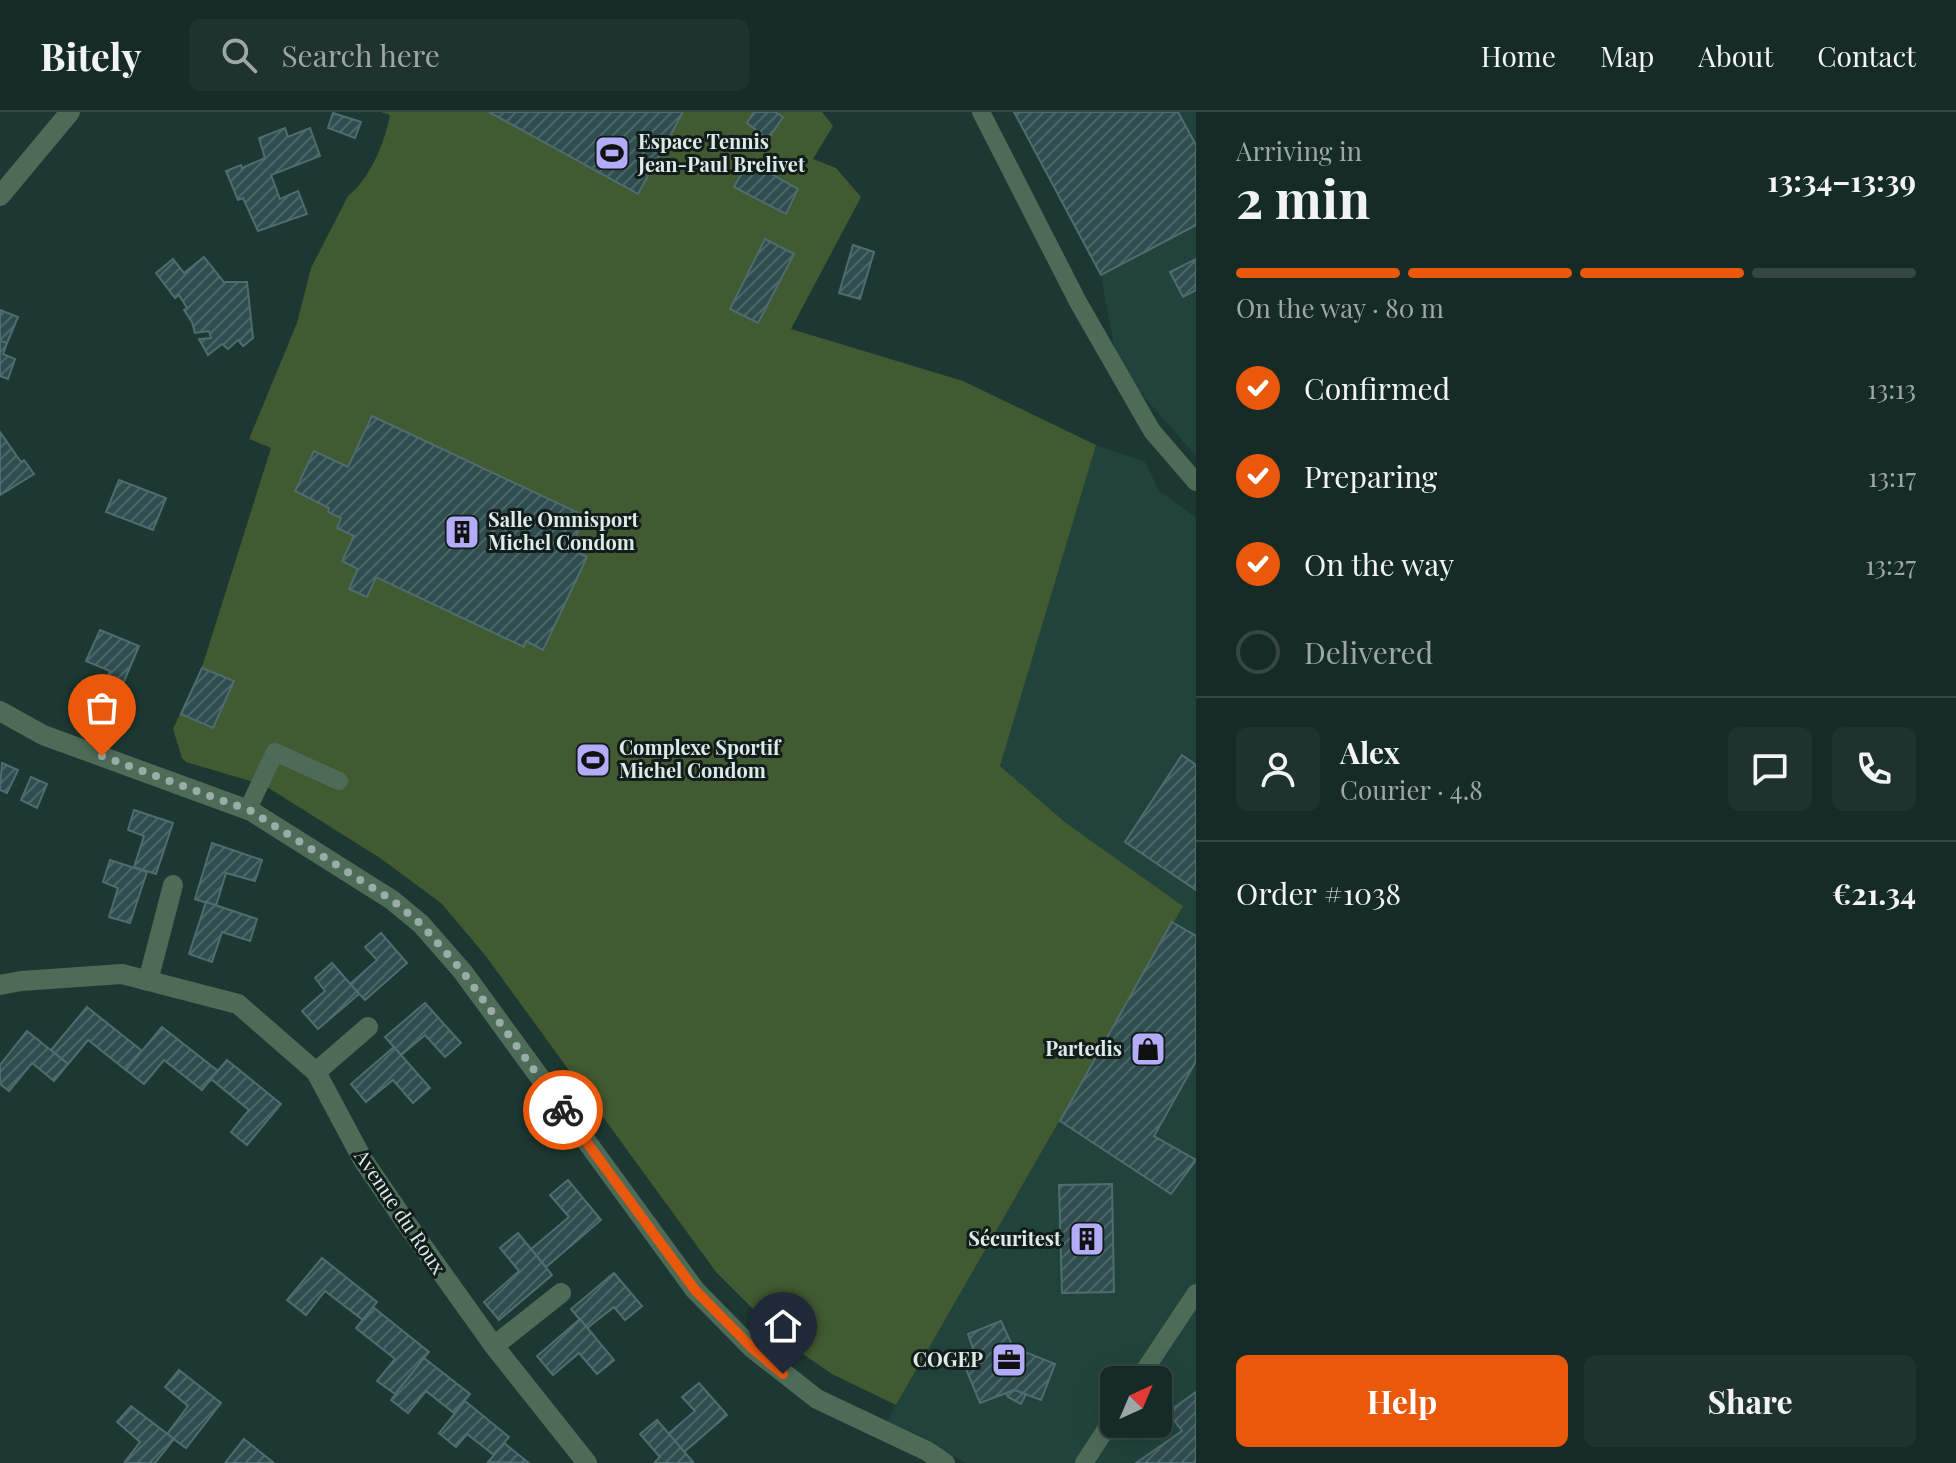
<!DOCTYPE html>
<meta charset="utf-8">
<style>
body{margin:0;font-family:"Playfair Display",serif;background:#1f322e;color:#f1f3f6;height:100vh;display:flex;flex-direction:column;font-size:30px;white-space:nowrap}
*{box-sizing:border-box;margin:0}
p{font-size:26px;color:#9ea7a7}
.icon{flex:none;width:44px;height:44px;fill:none;stroke:currentColor;stroke-width:2;stroke-linecap:round;stroke-linejoin:round}
.map{position:relative;flex:1;overflow:hidden}
.panel{display:flex;flex-direction:column;background:#162a26;width:760px}
.panel>*{flex:none}
.needle{width:52px;rotate:44deg}
.controls{position:absolute;left:1100px;top:1254px;display:grid;gap:16px}
.controls a{display:grid;place-items:center;width:72px;height:72px;border-radius:12px;background:#162a26;box-shadow:0 8px 32px #0002,0 0 0 2px #354643;font-size:40px}
.pin{position:absolute;display:grid;place-items:center;width:68px;height:68px;color:#fff;margin:-82px -34px;border-radius:50% 50% 50% 0;rotate:-45deg;box-shadow:0 0 8px #0007}
.pin .icon{rotate:45deg}
.courier{position:absolute;display:grid;place-items:center;width:80px;height:80px;margin:-40px;border:6px solid #ea580c;border-radius:50%;background:#fff;color:#222;box-shadow:0 2px 10px #0007}
.overview em{font-style:normal;font-weight:700}
.overview div{display:flex;flex-direction:column-reverse}
.overview{display:flex;align-items:center;justify-content:space-between;height:136px;padding:0 40px}
h1{font-size:52px;font-weight:700;line-height:60px}
.bar{display:grid;grid-template-columns:repeat(4,1fr);gap:12px 8px;align-content:center;height:96px;padding:0 40px}
.bar i{height:10px;border-radius:6px;background:#354643}
.bar .active{background:#ea580c}
.bar p{grid-column:span 4}
.line{display:flex;align-items:center;gap:20px;padding:0 40px;border-top:2px solid #354643}
.line div{flex:1}
.round{display:grid;place-items:center;flex:none;width:84px;height:84px;border-radius:12px;background:#1f322e}
ol{padding:0 40px;list-style:none}
li{display:flex;align-items:center;gap:24px;height:88px}
li p{margin-inline-start:auto}
li .icon{padding:8px;border-radius:50%;background:#ea580c;color:#fff;stroke-width:4}
li:last-child{color:#9ea7a7}
li i{width:44px;height:44px;border:4px solid #354643;border-radius:50%}
.button{display:flex;gap:16px;margin-top:auto;padding:16px 40px}
.button a{flex:1;height:92px;border-radius:12px;background:#ea580c;color:#fff;font-size:32px;font-weight:700;line-height:92px;text-align:center}
.button a+a{background:#1f322e;color:#f1f3f6}
header{display:flex;align-items:center;gap:48px;box-sizing:border-box;height:112px;padding:0 40px;background:#162a26;border-bottom:2px solid #354643}
header strong{font-size:38px}
nav{display:flex;gap:44px;margin-inline-start:auto;font-size:28px}
.search{width:560px;height:72px;background:#1f322e;display:flex;align-items:center;gap:20px;box-sizing:border-box;padding:0 28px;border-radius:12px;color:#9ea7a7;font-size:30px}
main{display:flex;flex:1;min-height:0}
.map>svg:first-child{display:block}
</style>
<header>
<strong>Bitely</strong>
<div class="search"><svg class="icon" aria-label="search" viewBox="0 0 24 24"><circle cx="10" cy="10" r="6"/><path d="M15 15l6 6"/></svg>Search here</div>
<nav><a>Home</a><a>Map</a><a>About</a><a>Contact</a></nav>
</header>
<main>
<div class="map">
<svg width="1196" height="1351" viewBox="0 0 1196 1351">
<defs>
<pattern id="building-hatch" width="6" height="6" patternUnits="userSpaceOnUse" patternTransform="scale(2)"><rect width="6" height="6" fill="#2f4c4e"/><path d="M-1 1l2-2M0 6l6-6M5 7l2-2" fill="none" stroke="#4d6668"/></pattern>
</defs>
<rect width="100%" height="100%" fill="#1d3832"/>
<g fill="#20443c" fill-rule="evenodd">
<polygon points="1014,0 1196,0 1196,344 1118,255 1101,163"/>
<path d="M1096 333 1145 350 1159 379 1196 406V1351H966L921 1324 887 1309 1183 794 1066 711 1000 654ZM1114 1268H1158V1312H1114Z"/>
</g>
<path fill="#415a31" d="M381 0H822L833 14 813 47 836 56 861 85 791 217 963 269 1096 333 1000 654 1066 711 1183 794 896 1293 832 1262 800 1240 771 1215 716 1160 485 843 441 791 380 746 264 673 186 650 182 646 173 617 203 552 271 336 249 327 297 211 311 156 348 84C370 67 385 30 390 3Z"/>
<g fill="url(#building-hatch)" stroke="#4f6c6e" stroke-width="2">
<polygon points="489,0 683,0 638,82"/>
<polygon points="754,0 775,0 783,5 768,27 747,11"/>
<polygon points="1014,0 1178,0 1196,33 1196,113 1101,163"/>
<polygon points="333,1 361,10 355,26 328,16"/>
<polygon points="285,16 288,25 310,16 320,44 271,63 280,87 298,79 307,102 258,119 243,86 238,88 226,59 241,53 242,56 265,46 259,26"/>
<polygon points="748,49 798,77 786,102 734,75"/>
<polygon points="765,127 794,142 758,211 730,197"/>
<polygon points="853,133 874,140 860,187 839,181"/>
<polygon points="204,145 224,170 247,170 253,226 243,234 238,228 228,237 222,232 208,243 199,227 211,226 209,219 195,221 192,210 184,198 187,196 179,183 175,186 156,161 173,147 184,161"/>
<polygon points="1196,147 1196,178 1183,185 1170,160"/>
<polygon points="0,198 18,205 7,231 0,229"/>
<polygon points="0,229 7,231 3,242 15,247 8,267 0,264"/>
<polygon points="372,304 585,404 570,437 587,445 543,538 526,529 524,535 376,465 367,485 349,477 358,457 342,449 354,424 337,416 341,406 328,400 329,396 295,379 314,339 348,355"/>
<polygon points="0,320 21,350 24,348 34,362 0,383"/>
<polygon points="119,368 166,386 153,418 106,400"/>
<polygon points="100,518 139,534 122,574 107,567 110,559 86,549"/>
<polygon points="202,556 234,569 213,616 181,602"/>
<polygon points="1182,643 1196,653 1196,778 1125,730"/>
<polygon points="2,651 18,658 7,681 0,678"/>
<polygon points="31,665 47,672 37,696 21,688"/>
<polygon points="134,698 173,711 156,762 134,755 144,724 128,718"/>
<polygon points="212,731 262,748 255,769 226,761 216,794 195,787"/>
<polygon points="110,748 147,760 130,811 109,805 118,776 103,770"/>
<polygon points="206,790 257,807 250,829 222,820 212,850 189,842"/>
<polygon points="1172,810 1196,824 1196,949 1154,1024 1196,1048 1171,1082 1060,1009"/>
<polygon points="381,821 407,851 365,888 350,872 377,848 365,835"/>
<polygon points="332,851 359,882 318,917 302,899 325,879 315,866"/>
<polygon points="425,891 461,931 445,945 425,923 401,943 385,925"/>
<polygon points="87,895 142,939 126,958 88,928 68,952 51,938"/>
<polygon points="162,915 218,959 202,978 164,948 144,972 126,958"/>
<polygon points="27,919 68,952 54,969 32,951 9,979 0,972 0,953"/>
<polygon points="394,935 430,976 413,991 393,968 366,990 351,972"/>
<polygon points="227,948 281,992 247,1033 231,1020 249,998 211,967"/>
<polygon points="568,1068 601,1108 546,1155 531,1137 569,1105 550,1083"/>
<polygon points="1112,1072 1114,1180 1062,1181 1059,1073"/>
<polygon points="518,1121 552,1163 499,1208 484,1190 519,1159 500,1136"/>
<polygon points="322,1146 377,1190 363,1208 325,1179 306,1203 287,1188"/>
<polygon points="614,1161 642,1194 625,1208 614,1195 587,1216 571,1197"/>
<polygon points="373,1195 429,1240 395,1282 377,1269 395,1247 356,1216"/>
<polygon points="580,1207 614,1248 597,1262 579,1241 553,1263 537,1244"/>
<polygon points="1001,1209 1013,1235 1055,1252 1041,1288 1014,1278 980,1291 964,1252 976,1245 968,1222"/>
<polygon points="424,1246 470,1282 454,1301 426,1279 408,1301 391,1288"/>
<polygon points="179,1258 221,1291 186,1336 167,1322 188,1294 165,1275"/>
<polygon points="699,1271 727,1303 684,1340 668,1322 695,1299 682,1285"/>
<polygon points="1014,1278 1026,1282 1021,1292 1008,1285 1006,1281"/>
<polygon points="1196,1280 1196,1351 1136,1351 1182,1319 1168,1300"/>
<polygon points="465,1289 509,1325 494,1343 467,1322 456,1335 439,1321"/>
<polygon points="131,1294 174,1327 155,1351 124,1351 140,1330 117,1310"/>
<polygon points="657,1308 693,1350 691,1351 654,1351 660,1345 640,1322"/>
<polygon points="244,1327 274,1351 225,1351"/>
<polygon points="504,1331 529,1351 488,1350"/>
</g>
<g fill="none" stroke-linecap="round" stroke-linejoin="round">
<g stroke="#4e6b58" stroke-width="18">
<polyline points="981,0 1078,190 1152,319 1196,370"/>
<polyline points="248,697 275,640 339,669"/>
<polyline points="1138,1268 1196,1181"/>
<polyline points="1084,1351 1114,1305"/>
</g>
<g stroke="#4e6b58" stroke-width="20">
<polyline points="0,84 70,0"/>
<polyline points="0,599 43,623 251,699 392,788 421,812 463,860 695,1178 752,1236 817,1287 927,1339 945,1351"/>
<polyline points="148,869 173,773"/>
<polyline points="0,873 21,869 122,862 238,892 316,960 363,1048 404,1108 494,1234 587,1351"/>
<polyline points="316,960 368,915"/>
<polyline points="494,1234 561,1181"/>
</g>
</g>
<g fill="none" stroke-linecap="round" stroke-linejoin="round">
<polyline stroke="#99aca8" stroke-width="8" stroke-dasharray="0 14.4" points="102,644 251,699 392,788 421,812 463,860 563,998"/>
<polyline stroke="#ea580c" stroke-width="10" points="563,998 695,1178 752,1236 783,1262"/>
</g>
<defs>
<symbol id="stadium-square" viewBox="-11 -11 22 22"><rect x="-9" y="-9" width="18" height="18" rx="4" fill="#b4acf9" stroke="#111d1a"/><path d="M0-5a6.5 5 0 1 0 0 10a6.5 5 0 1 0 0-10ZM-3.5-1.8h7v3.6h-7Z" fill="#111"/></symbol>
<symbol id="building-square" viewBox="-11 -11 22 22"><rect x="-9" y="-9" width="18" height="18" rx="4" fill="#b4acf9" stroke="#111d1a"/><path d="M-4-6H4V6H1V3H-1V6H-4ZM-2.5-4.3h1.7v1.8h-1.7ZM.8-4.3h1.7v1.8H.8ZM-2.5-1h1.7V.8h-1.7ZM.8-1h1.7V.8H.8Z" fill="#111"/></symbol>
<symbol id="shop-square" viewBox="-11 -11 22 22"><rect x="-9" y="-9" width="18" height="18" rx="4" fill="#b4acf9" stroke="#111d1a"/><path d="M-5-2.5h2.3a2.7 3.5 0 0 1 5.4 0H5L5.5 6h-11ZM-1.5-2.5h3a1.5 2.3 0 0 0-3 0Z" fill="#111"/></symbol>
<symbol id="office-square" viewBox="-11 -11 22 22"><rect x="-9" y="-9" width="18" height="18" rx="4" fill="#b4acf9" stroke="#111d1a"/><path d="M-6-3h4V-5.5h4V-3h4V5H-6ZM-1-4.5V-3h2v-1.5ZM-6 0V1H6V0Z" fill="#111"/></symbol>
</defs>
<g fill-rule="evenodd">
<use href="#stadium-square" x="592" y="21" width="40" height="40"/>
<use href="#building-square" x="442" y="400" width="40" height="40"/>
<use href="#stadium-square" x="573" y="628" width="40" height="40"/>
<use href="#shop-square" x="1128" y="917" width="40" height="40"/>
<use href="#building-square" x="1067" y="1107" width="40" height="40"/>
<use href="#office-square" x="989" y="1228" width="40" height="40"/>
</g>
<g text-anchor="middle" stroke-width="6" stroke-linejoin="round" paint-order="stroke">
<g font-size="20" font-weight="bold" fill="#dcebe7" stroke="#111d1a" text-anchor="start">
<text x="638" y="37">Espace Tennis<tspan x="638" dy="23">Jean-Paul Brelivet</tspan></text>
<text x="488" y="415">Salle Omnisport<tspan x="488" dy="23">Michel Condom</tspan></text>
<text x="619" y="643">Complexe Sportif<tspan x="619" dy="23">Michel Condom</tspan></text>
<text x="1122" y="944" text-anchor="end">Partedis</text>
<text x="1061" y="1134" text-anchor="end">Sécuritest</text>
<text x="983" y="1255" text-anchor="end">COGEP</text>
</g>
<g font-size="20" fill="#dcebe7" stroke="#111d1a">
<text transform="translate(400 1100) rotate(56)" y="7">Avenue du Roux</text>
</g>
</g>
</svg>
<div class="controls">
<a><svg class="needle" viewBox="-14 -14 28 28"><path d="M0-13l5 13h-10z" fill="#e53935"/><path d="M0 13l5-13h-10z" fill="#9ea7a7"/></svg></a>
</div>
<div class="pin" style="left:102px;top:644px;background:#ea580c"><svg class="icon" aria-label="bag" viewBox="0 0 24 24"><path d="M5 8h14l-1 12H6zM9 8a3 3 0 0 1 6 0"/></svg></div>
<div class="pin" style="left:783px;top:1262px;background:#1f2937"><svg class="icon" aria-label="home" viewBox="0 0 24 24"><path d="M3 11l9-7 9 7M6 9v11h12V9"/></svg></div>
<div class="courier" style="left:563px;top:998px"><svg class="icon" aria-label="bike" viewBox="0 0 24 24"><circle cx="6" cy="16" r="4"/><circle cx="18" cy="16" r="4"/><path d="M6 16l4-8h5l3 8M10 8l3 8H6M13 5h3"/></svg></div>
</div>
<section class="panel">
<div class="overview"><div><h1>2 min</h1><p>Arriving in</p></div><em>13:34–13:39</em></div>
<div class="bar"><i class="active"></i><i class="active"></i><i class="active"></i><i></i><p>On the way · 80 m</p></div>
<ol>
<li><svg class="icon" aria-label="check" viewBox="0 0 24 24"><path d="M5 12l5 5 9-10"/></svg>Confirmed<p>13:13</p></li>
<li><svg class="icon" aria-label="check" viewBox="0 0 24 24"><path d="M5 12l5 5 9-10"/></svg>Preparing<p>13:17</p></li>
<li><svg class="icon" aria-label="check" viewBox="0 0 24 24"><path d="M5 12l5 5 9-10"/></svg>On the way<p>13:27</p></li>
<li><i></i>Delivered</li>
</ol>
<div class="line" style="height:144px"><a class="round"><svg class="icon" aria-label="person" viewBox="0 0 24 24"><circle cx="12" cy="8" r="4"/><path d="M4 21q1-7 8-7t8 7"/></svg></a><div><b>Alex</b><p>Courier · 4.8</p></div><a class="round"><svg class="icon" aria-label="chat" viewBox="0 0 24 24"><path d="M4 5h16v11H9l-5 4z"/></svg></a><a class="round"><svg class="icon" aria-label="phone" viewBox="0 0 24 24"><path d="M5 4h4l2 5-3 2q2 4 5 5l2-3 5 2v4C11 20 4 13 5 4z"/></svg></a></div>
<div class="line" style="height:104px"><div>Order #1038</div><b>€21.34</b></div>
<div class="button"><a>Help</a><a>Share</a></div>
</section>
</main>
